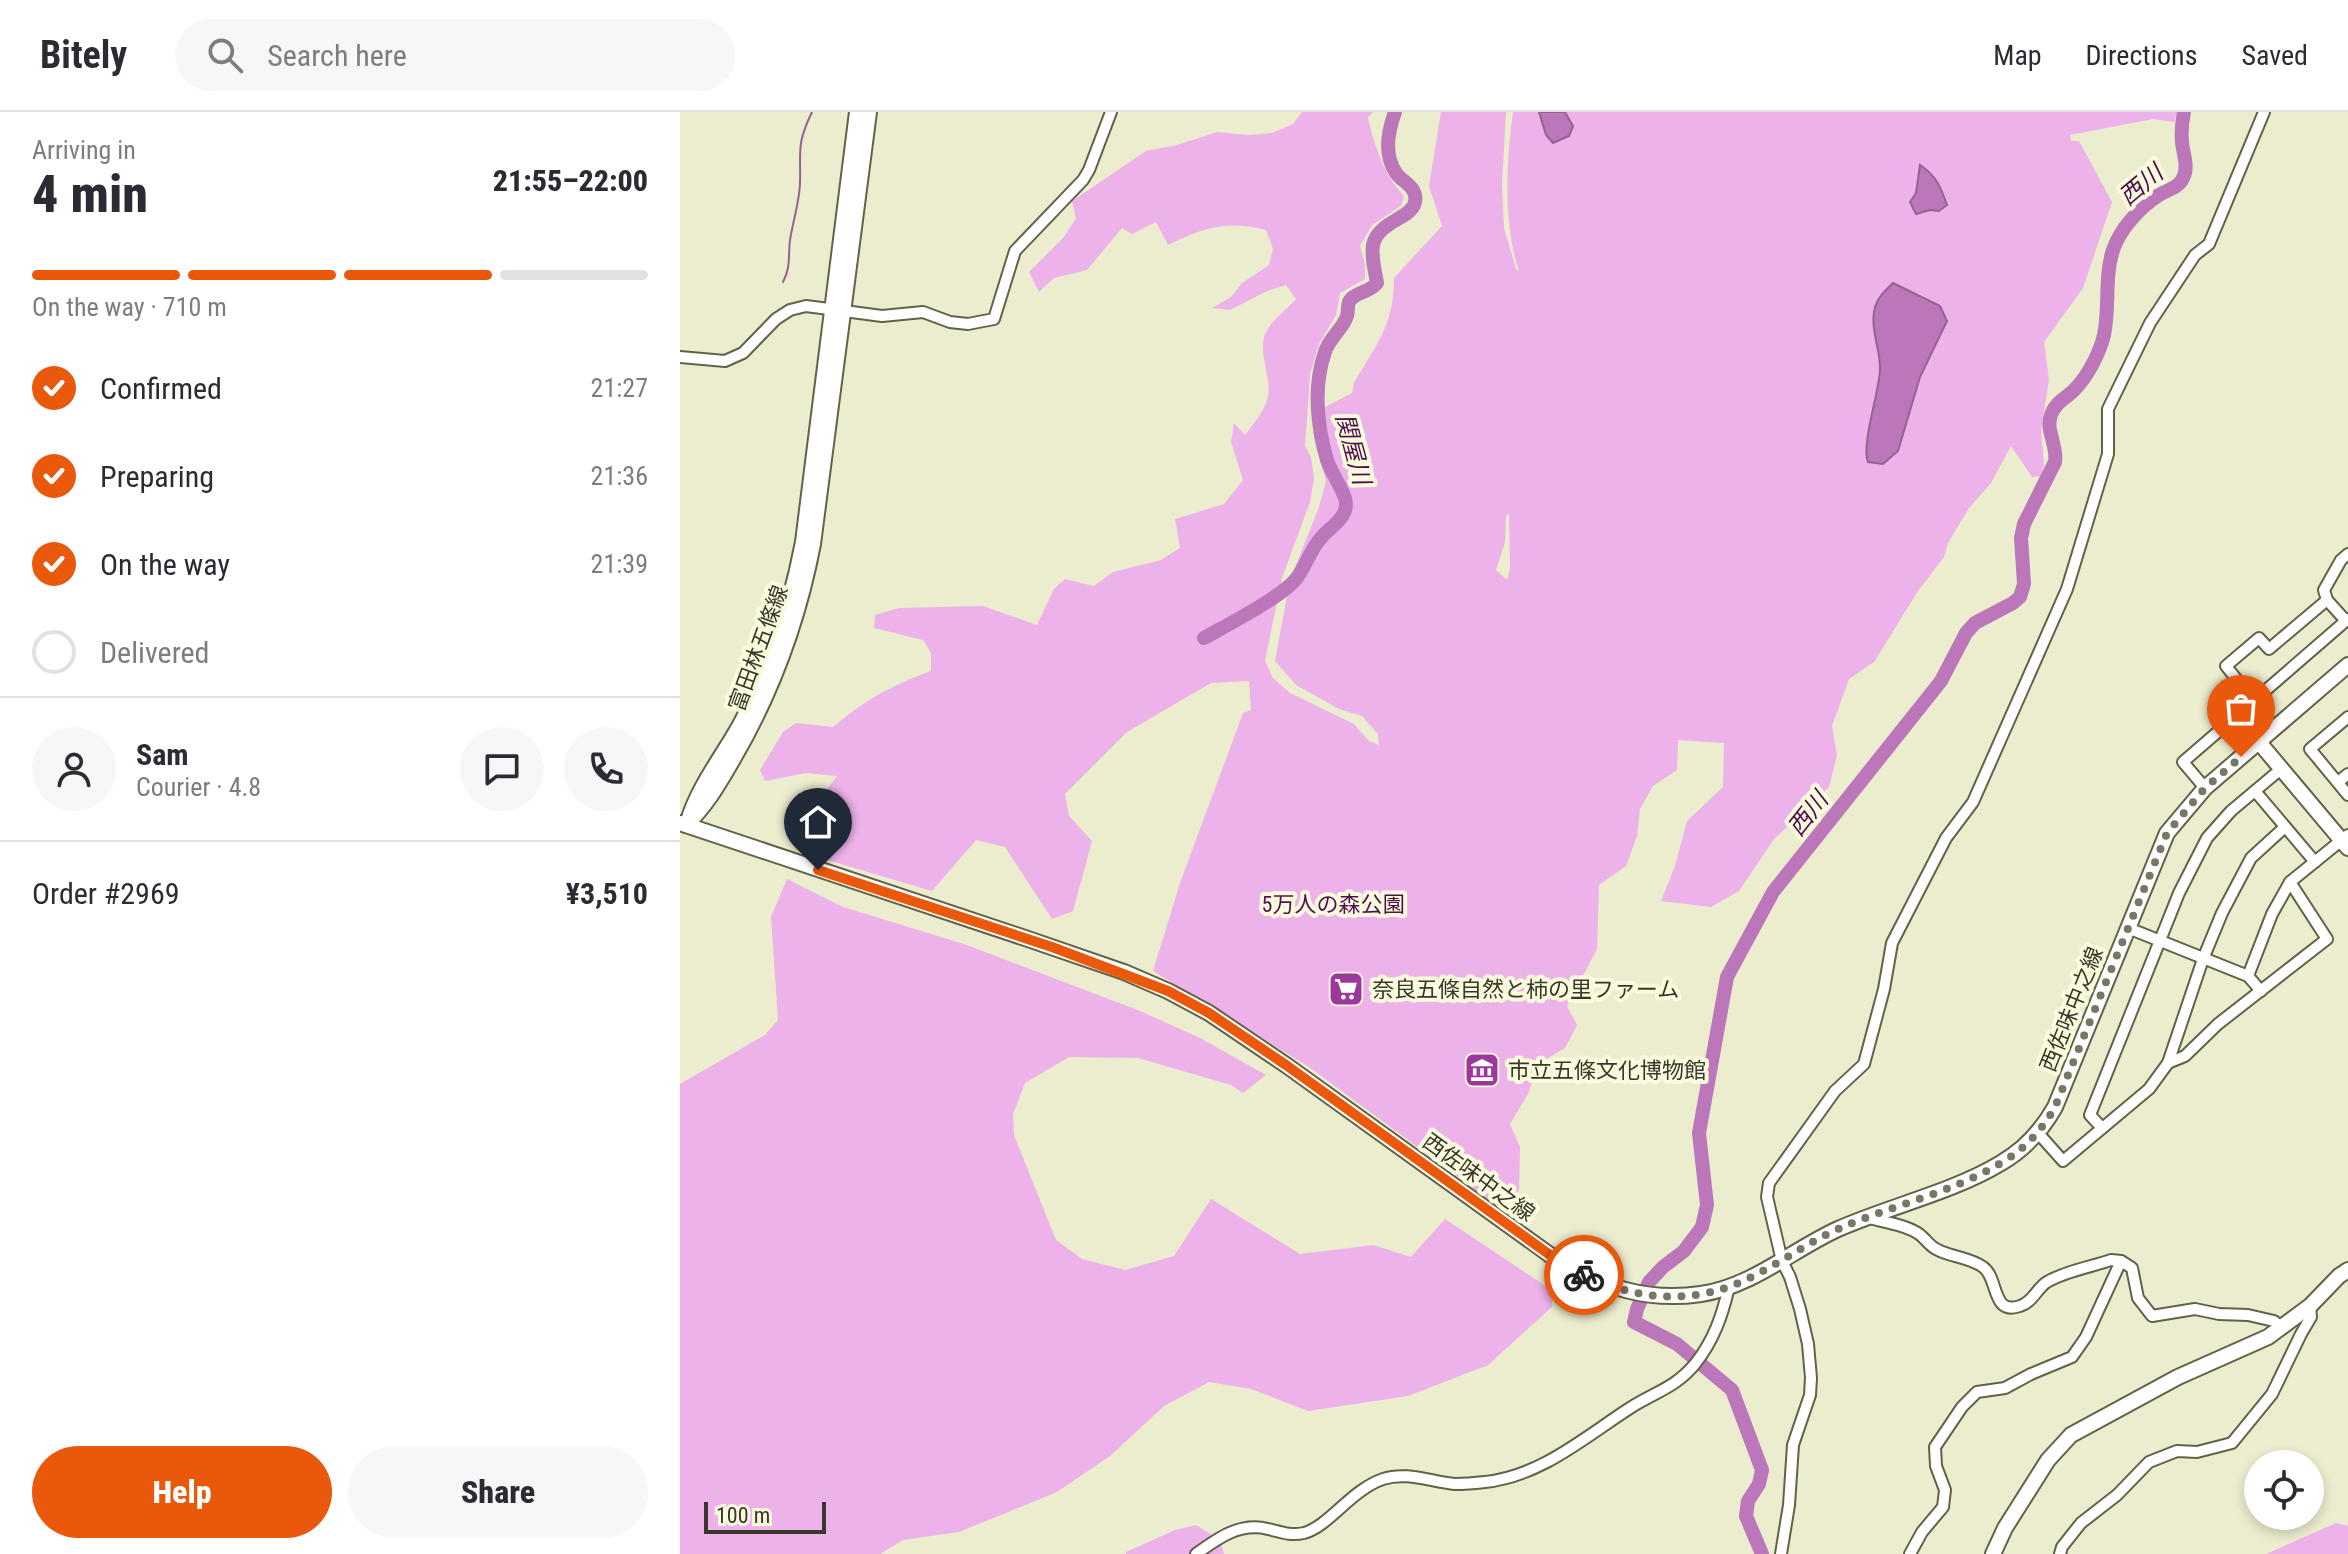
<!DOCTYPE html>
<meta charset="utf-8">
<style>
body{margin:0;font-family:"Roboto Condensed","Noto Sans JP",sans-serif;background:#f7f7f7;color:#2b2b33;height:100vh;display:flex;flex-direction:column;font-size:30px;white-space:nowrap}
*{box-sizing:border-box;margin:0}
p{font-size:26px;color:#7c7c81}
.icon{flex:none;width:44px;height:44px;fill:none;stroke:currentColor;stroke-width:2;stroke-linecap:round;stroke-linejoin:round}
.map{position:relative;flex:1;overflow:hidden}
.drawer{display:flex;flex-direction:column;background:#fff;width:680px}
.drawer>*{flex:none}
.buttons{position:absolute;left:1564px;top:1338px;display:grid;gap:16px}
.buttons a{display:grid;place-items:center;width:80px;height:80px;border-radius:50%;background:#fff;box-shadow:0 4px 12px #0003;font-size:40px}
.scale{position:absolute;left:24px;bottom:20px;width:122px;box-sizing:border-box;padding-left:8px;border:4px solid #37372c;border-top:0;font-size:22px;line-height:28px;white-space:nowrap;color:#37372c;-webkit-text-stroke:6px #f9fbdc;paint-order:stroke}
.pin{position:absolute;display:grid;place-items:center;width:68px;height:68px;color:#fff;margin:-82px -34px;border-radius:50% 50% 50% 0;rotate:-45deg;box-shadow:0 0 8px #0007}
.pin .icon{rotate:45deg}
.courier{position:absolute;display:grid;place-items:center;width:80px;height:80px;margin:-40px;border:6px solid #ea580c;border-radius:50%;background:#fff;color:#222;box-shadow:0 2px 10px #0007}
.overview em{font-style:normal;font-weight:800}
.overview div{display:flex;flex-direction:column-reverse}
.overview{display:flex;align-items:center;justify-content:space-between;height:136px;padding:0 32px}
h1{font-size:52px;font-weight:800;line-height:60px}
.bar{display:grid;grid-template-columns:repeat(4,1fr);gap:12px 8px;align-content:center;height:96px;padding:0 32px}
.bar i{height:10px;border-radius:6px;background:#e1e1e2}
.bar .active{background:#ea580c}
.bar p{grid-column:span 4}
.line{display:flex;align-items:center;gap:20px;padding:0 32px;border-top:2px solid #e1e1e2}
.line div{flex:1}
.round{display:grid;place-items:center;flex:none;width:84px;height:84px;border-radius:42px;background:#f7f7f7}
ol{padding:0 32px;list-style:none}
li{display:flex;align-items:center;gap:24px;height:88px}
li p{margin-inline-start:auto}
li .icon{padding:8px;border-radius:50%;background:#ea580c;color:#fff;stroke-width:4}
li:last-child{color:#7c7c81}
li i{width:44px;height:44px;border:4px solid #e1e1e2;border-radius:50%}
.action{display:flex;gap:16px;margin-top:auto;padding:16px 32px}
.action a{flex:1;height:92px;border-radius:48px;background:#ea580c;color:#fff;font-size:32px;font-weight:800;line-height:92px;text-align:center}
.action a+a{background:#f7f7f7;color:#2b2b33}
header{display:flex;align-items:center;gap:48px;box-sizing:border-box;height:112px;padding:0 40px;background:#fff;border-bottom:2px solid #e1e1e2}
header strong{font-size:38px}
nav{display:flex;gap:44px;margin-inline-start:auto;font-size:28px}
.search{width:560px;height:72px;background:#f7f7f7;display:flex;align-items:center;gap:20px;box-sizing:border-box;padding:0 28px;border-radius:44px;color:#7c7c81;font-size:30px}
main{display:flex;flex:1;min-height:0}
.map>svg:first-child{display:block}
</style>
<header>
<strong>Bitely</strong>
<div class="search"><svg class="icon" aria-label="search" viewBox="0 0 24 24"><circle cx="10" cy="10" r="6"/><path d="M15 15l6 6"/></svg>Search here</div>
<nav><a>Map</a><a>Directions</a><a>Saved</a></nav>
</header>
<main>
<section class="drawer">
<div class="overview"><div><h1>4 min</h1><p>Arriving in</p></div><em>21:55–22:00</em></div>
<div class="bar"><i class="active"></i><i class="active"></i><i class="active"></i><i></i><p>On the way · 710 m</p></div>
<ol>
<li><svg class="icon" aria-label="check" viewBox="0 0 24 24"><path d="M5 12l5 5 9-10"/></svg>Confirmed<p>21:27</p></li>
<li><svg class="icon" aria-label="check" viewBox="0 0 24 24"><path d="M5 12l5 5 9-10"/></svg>Preparing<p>21:36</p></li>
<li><svg class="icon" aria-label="check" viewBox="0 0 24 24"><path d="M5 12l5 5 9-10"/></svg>On the way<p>21:39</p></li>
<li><i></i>Delivered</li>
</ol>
<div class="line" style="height:144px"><a class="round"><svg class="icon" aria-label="person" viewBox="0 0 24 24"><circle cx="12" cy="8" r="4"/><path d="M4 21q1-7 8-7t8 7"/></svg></a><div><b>Sam</b><p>Courier · 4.8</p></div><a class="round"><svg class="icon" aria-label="chat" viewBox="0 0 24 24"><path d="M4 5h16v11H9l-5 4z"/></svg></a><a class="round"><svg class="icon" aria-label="phone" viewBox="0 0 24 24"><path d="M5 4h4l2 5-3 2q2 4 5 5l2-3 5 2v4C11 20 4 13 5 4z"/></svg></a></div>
<div class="line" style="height:104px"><div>Order #2969</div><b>¥3,510</b></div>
<div class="action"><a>Help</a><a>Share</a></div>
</section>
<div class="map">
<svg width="1668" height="1442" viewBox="0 0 1668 1442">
<rect width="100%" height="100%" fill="#ecedcf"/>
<g fill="#ecb2e9" fill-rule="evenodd">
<path d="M622 0H693L688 6C695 34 703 62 724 84L721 94 692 113 680 134 685 153V167L660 181 656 203 639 232 630 262 625 334 631 345 634 366 630 390 602 466 585 548 592 565 610 581 674 612 689 629 699 633 698 622 682 604 659 597 616 573 595 549 610 468 639 395 646 369 634 326 645 295 672 281 674 271C697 231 714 213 714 166L762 114 749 74 761 0H826L822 72 824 116 836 157 839 159C823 111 826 51 833 0H1497L1494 10 1473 7 1390 23 1391 29H1399L1432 90 1403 176 1364 230 1369 268 1361 318 1364 352 1361 364 1352 365 1331 334 1311 371 1289 396 1268 431 1264 445 1238 479 1194 550 1169 567 1152 614 1157 643 1149 675 1094 727 1059 779 1031 795 981 789 995 754 1007 709 1043 675 1044 631 998 628 997 658 973 674 960 697 957 724 946 754 919 773 917 837 887 894 897 913 885 936 858 952 848 982 830 1012 840 1035 839 1079 815 1092 629 955 473 859 500 771 563 601 571 598 569 569 531 571 447 620 385 682 389 704 412 729 393 799 372 807 325 735 296 728 252 779 120 740 113 723 157 664 126 661 85 669 80 658 103 620 116 611 153 615C186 587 211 574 251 559V541L243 528 194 516 195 503 219 496 303 494 357 513 374 477 385 467 414 474 433 460 481 448 500 436 495 407 544 392 563 368 551 330 554 311 565 323C574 311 585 299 588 284 592 261 574 236 589 215 596 205 608 196 616 187L606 173 587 179 550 198 532 196 551 185 562 171 589 153 593 137 586 118C547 108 524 115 488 133L476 110 452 122 442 116 407 158 374 166 359 180 349 160 384 125 396 106 392 89 466 39 497 33 537 20 567 23 592 21 613 12ZM829 401 830 457 827 468 816 458 825 430 826 404Z"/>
<polygon points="107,767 163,795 284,832 460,899 520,926 586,963 563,981 551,973 458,946 389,945 345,971 333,1002 334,1023 376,1128 402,1147 445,1158 494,1144 531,1087 620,1142 693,1133 731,1145 765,1107 873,1179 872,1195 808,1253 728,1284 628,1299 571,1277 529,1270 484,1294 430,1344 377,1380 279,1420 223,1428 200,1442 0,1442 0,972 85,923 98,908 91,805"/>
<polygon points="1656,1411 1668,1414 1668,1442 1586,1442"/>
<polygon points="516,1413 540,1428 544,1442 446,1442 446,1440 495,1418"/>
</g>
<g fill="#bc77ba" stroke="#94648f" stroke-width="2">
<polygon points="859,0 885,0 893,14 889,24 873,31 866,23"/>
<path d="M1240 53C1257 64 1261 76 1267 93L1259 99 1250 98 1236 102 1230 90 1236 81Z"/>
<path d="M1213 171 1260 194 1267 209 1240 265 1218 339 1203 352 1188 350C1181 333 1199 281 1200 258 1201 236 1187 212 1197 190 1200 183 1208 176 1213 171Z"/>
</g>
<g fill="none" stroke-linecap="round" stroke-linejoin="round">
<path stroke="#94648f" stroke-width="2" d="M103 170C111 155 108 144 110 128 113 109 119 92 120 72 121 39 116 33 132 0"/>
<g stroke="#bc77ba" stroke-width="14">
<path d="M524 526C547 513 600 486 616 467 626 454 630 438 641 426 650 415 666 407 666 392 666 381 651 361 647 348 637 314 633 274 645 240 649 226 663 217 667 204 669 198 666 192 671 187 679 179 690 180 697 171 695 159 691 145 693 133 698 109 733 106 735 90 738 75 723 71 716 61 703 42 708 19 715 0"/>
<path d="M1082 1442 1066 1404 1068 1389 1079 1372 1082 1358 1052 1278 997 1232 954 1210 957 1197 969 1170 983 1155 1004 1139 1022 1115 1027 1093 1019 1021 1047 865 1093 780 1261 569 1286 521 1295 511 1333 491 1340 485 1344 472 1341 426 1344 412 1375 350C1378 334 1365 318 1371 303 1375 290 1387 286 1395 277 1408 264 1420 240 1424 223 1430 195 1424 166 1433 138 1440 117 1460 95 1479 83 1487 78 1499 76 1503 66 1509 55 1503 42 1502 30 1501 20 1502 10 1504 0"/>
</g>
<defs>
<g id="street">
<polyline points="0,245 45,249 63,241 96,207 110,198 126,194 202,204 243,200 270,210 288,212 314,207 335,139 403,68 409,58 431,0"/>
<polyline points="1666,509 1647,488 1644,478 1661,448 1668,442"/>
<polyline points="1573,588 1546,554 1579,526 1589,537 1647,488"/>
<polyline points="1668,605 1630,637 1668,683"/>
<polyline points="1658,670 1668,662"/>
<polyline points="1525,676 1503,650 1668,507"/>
<polyline points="1575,679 1635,750"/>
<polyline points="1448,816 1568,864 1581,879"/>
<polyline points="1568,864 1592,802 1610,770 1668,723"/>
<polyline points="1488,951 1505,944 1538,912 1647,827 1610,770"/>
<polyline points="1422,1016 1410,1003 1499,781 1527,726 1551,699 1601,657"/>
<polyline points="1358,1021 1383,1049 1469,977 1488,951 1523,847 1542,801 1571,746 1605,715"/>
<path d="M1187 1105C1204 1111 1225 1112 1239 1122 1246 1127 1250 1135 1258 1138 1272 1145 1291 1146 1303 1155 1319 1166 1311 1204 1340 1194 1353 1190 1357 1176 1367 1170 1385 1159 1411 1155 1431 1148L1441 1149 1452 1156 1458 1186 1472 1204 1515 1197 1539 1202 1568 1203 1594 1209 1602 1216"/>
<path d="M516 1442C538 1426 560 1410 588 1417 601 1420 610 1424 624 1421 648 1415 671 1378 703 1367 727 1359 751 1370 775 1372 784 1372 796 1371 805 1370 861 1364 905 1325 950 1296 975 1280 995 1276 1015 1252 1034 1228 1042 1204 1049 1175"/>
<polyline points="1101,1442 1109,1393 1113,1333 1130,1283 1131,1266 1128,1232 1120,1197 1110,1165 1102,1149 1087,1085 1089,1071 1155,979 1184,952 1204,877 1212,831 1266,726 1293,690 1387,477 1428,342 1428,297 1470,211 1515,143 1529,132 1584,0"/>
<polyline points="1230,1442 1242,1420 1263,1395 1265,1378 1256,1354 1255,1335 1282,1295 1297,1280 1325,1276 1351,1262 1392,1245 1406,1225 1441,1149"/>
<polyline points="1380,1442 1382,1435 1401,1411 1437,1383 1469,1350 1497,1339 1517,1340 1552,1331 1592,1282 1621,1222 1631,1205 1630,1194"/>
</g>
<g id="secondary">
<polyline points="1578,629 1668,736"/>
<path d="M8 709C19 673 43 644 61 611 91 554 111 493 123 430L177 0"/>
<path d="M0 711 348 827 444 860 488 879 529 901 606 953 877 1148C923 1175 967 1190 1021 1182 1073 1174 1112 1138 1158 1117 1210 1094 1273 1080 1321 1051 1345 1037 1362 1018 1375 995L1487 721 1525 676 1668 553"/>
<path d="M6 713C26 694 38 673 52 649 92 581 118 510 133 432L189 0"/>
<polyline points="1313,1442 1325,1416 1368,1348 1391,1323 1498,1265 1588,1225 1630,1194 1659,1164 1668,1158"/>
</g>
</defs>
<use href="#street" stroke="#626248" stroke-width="14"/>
<use href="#secondary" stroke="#626248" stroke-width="18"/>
<use href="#street" stroke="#fff" stroke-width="10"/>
<use href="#secondary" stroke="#fff" stroke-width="14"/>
</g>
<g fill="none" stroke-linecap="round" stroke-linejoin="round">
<path stroke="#767765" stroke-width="8" stroke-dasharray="0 14.4" d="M904 1163C943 1181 980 1189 1022 1182 1073 1173 1112 1138 1158 1117 1211 1094 1273 1080 1321 1051 1345 1037 1362 1018 1375 995L1487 721 1525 676 1561 645"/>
<polyline stroke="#ea580c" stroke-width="10" points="138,758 372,835 488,879 529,901 606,953 877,1148 904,1163"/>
</g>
<defs>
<symbol id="supermarket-square" viewBox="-11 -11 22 22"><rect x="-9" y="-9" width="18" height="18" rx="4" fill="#9c379b" stroke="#f9fbdc"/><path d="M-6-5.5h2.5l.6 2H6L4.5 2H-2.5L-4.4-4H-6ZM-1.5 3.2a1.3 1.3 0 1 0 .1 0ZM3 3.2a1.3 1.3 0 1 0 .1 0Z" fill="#fff"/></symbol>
<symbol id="museum-square" viewBox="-11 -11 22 22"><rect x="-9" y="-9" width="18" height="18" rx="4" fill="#9c379b" stroke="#f9fbdc"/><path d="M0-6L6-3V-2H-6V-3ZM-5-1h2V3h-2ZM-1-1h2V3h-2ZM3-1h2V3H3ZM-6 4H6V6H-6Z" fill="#fff"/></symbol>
</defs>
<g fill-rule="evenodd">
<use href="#supermarket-square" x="646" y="857" width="40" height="40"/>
<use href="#museum-square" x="782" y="938" width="40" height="40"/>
</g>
<g text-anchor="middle" stroke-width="8" stroke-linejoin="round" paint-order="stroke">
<g font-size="22" fill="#37372c" stroke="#f9fbdc">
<text transform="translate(78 536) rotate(-70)" y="8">富田林五條線</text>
<text transform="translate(1391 897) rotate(-68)" y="8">西佐味中之線</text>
<text transform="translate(799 1065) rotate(36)" y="8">西佐味中之線</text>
</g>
<g font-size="22" fill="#4f0f4f" stroke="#f9fbdc">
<text x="653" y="800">5万人の森公園</text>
</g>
<g font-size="22" fill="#37372c" stroke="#f9fbdc" text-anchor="start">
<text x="692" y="885">奈良五條自然と柿の里ファーム</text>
<text x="828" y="966">市立五條文化博物館</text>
</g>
<g font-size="24" font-style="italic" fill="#4e0e4e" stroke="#f9fbdc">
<text transform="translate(1461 73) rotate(-40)" y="8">西川</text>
<text transform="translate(673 337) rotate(75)" y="8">関屋川</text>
<text transform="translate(1128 702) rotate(-52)" y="8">西川</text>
</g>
</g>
</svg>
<div class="buttons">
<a><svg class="icon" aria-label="locate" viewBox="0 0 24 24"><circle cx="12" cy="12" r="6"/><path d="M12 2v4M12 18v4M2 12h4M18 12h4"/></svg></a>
</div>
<div class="scale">100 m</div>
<div class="pin" style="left:1561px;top:645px;background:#ea580c"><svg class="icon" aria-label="bag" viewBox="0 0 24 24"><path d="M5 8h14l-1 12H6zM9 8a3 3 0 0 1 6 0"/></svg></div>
<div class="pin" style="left:138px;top:758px;background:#1f2937"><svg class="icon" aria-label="home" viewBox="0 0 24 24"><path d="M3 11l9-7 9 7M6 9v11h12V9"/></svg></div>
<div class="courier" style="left:904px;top:1163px"><svg class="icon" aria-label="bike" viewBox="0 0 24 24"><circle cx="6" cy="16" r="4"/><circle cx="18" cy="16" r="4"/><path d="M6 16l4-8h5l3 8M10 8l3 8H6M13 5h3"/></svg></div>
</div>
</main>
